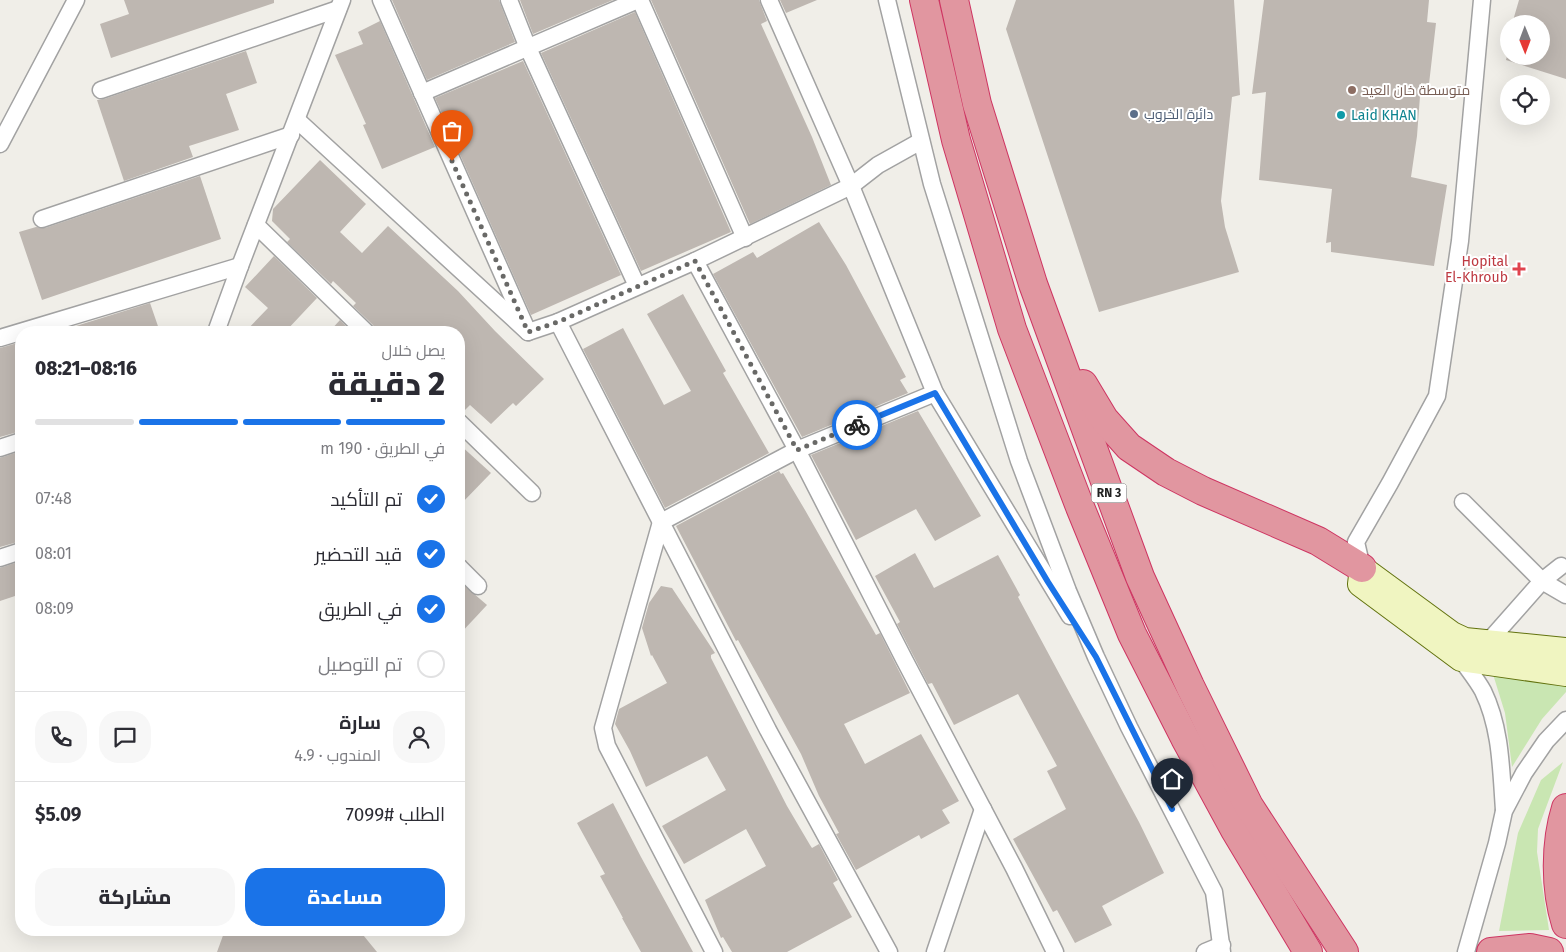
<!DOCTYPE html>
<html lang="ar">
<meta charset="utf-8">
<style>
body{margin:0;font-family:"Fira Sans",Cairo,sans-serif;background:#f7f7f7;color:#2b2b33;direction:rtl;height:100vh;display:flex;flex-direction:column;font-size:19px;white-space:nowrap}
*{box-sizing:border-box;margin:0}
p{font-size:16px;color:#7c7c81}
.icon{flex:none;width:28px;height:28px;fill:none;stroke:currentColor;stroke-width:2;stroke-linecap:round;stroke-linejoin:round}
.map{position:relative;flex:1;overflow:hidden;direction:ltr}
.details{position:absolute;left:15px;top:326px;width:450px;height:610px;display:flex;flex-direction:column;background:#fff;border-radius:20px;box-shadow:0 5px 20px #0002;direction:rtl}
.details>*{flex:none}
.needle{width:32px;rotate:179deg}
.fabs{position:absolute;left:1500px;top:15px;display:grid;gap:10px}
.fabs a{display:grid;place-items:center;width:50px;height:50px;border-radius:50%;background:#fff;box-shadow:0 5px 20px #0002;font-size:25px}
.pin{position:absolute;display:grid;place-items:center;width:42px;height:42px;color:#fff;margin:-51px -21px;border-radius:50% 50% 50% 0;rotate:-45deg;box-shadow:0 0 5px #0007}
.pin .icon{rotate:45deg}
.courier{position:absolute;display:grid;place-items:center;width:50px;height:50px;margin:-25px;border:4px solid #1a73e8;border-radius:50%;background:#fff;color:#222;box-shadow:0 1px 6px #0007}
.overview em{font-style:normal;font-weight:800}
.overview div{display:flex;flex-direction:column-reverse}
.overview{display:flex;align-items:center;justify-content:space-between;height:85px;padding:0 20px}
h1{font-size:32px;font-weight:800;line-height:38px}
.bar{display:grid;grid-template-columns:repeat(4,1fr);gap:8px 5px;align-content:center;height:60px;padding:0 20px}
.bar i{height:6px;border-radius:4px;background:#e1e1e2}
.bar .selected{background:#1a73e8}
.bar p{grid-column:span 4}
.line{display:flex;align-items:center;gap:12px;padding:0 20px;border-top:1px solid #e1e1e2}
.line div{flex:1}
.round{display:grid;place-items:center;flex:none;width:52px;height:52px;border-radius:20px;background:#f7f7f7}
ol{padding:0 20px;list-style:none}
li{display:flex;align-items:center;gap:15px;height:55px}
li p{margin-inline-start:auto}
li .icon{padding:5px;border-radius:50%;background:#1a73e8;color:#fff;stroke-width:4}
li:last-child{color:#7c7c81}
li i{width:28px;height:28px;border:2px solid #e1e1e2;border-radius:50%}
.cta{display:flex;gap:10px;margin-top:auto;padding:10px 20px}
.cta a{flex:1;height:58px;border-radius:20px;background:#1a73e8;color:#fff;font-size:20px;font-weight:800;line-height:58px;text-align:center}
.cta a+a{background:#f7f7f7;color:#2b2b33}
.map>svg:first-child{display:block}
</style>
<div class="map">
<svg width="1566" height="952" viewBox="0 0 1566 952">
<rect width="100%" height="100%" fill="#f0eee8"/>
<g fill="#c9e6b2">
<polygon points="1492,671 1566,679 1566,692 1542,719 1512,767 1505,713"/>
<polygon points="1563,762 1538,829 1537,852 1549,930 1499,931 1518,833 1541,780"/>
</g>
<g fill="#beb7b1">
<polygon points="124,0 274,0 274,3 111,58 100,24 129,14"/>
<polygon points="392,0 499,0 515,42 427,80"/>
<polygon points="520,0 613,0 533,34"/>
<polygon points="651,0 759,0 767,21 761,24 812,137 831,185 750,224"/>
<polygon points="780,0 817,0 786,13"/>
<polygon points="1016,0 1234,0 1240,95 1232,97 1221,201 1225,227 1239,272 1099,312 1006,29"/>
<polygon points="1264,0 1429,0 1427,22 1436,23 1429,84 1421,83 1417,136 1411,177 1447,185 1434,266 1331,252 1331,242 1326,243 1332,189 1259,180 1266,92 1252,94"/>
<polygon points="1519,0 1566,0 1566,79 1506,60 1507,56 1541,56 1541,24 1512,24"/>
<polygon points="635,12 731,232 641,271 541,53"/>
<polygon points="380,21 435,147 382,169 363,125 366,124 335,55 363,44 358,32"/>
<polygon points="246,51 257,83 226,94 239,130 189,146 193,157 124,181 97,100 104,99"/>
<polygon points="523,61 621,275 531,315 435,98"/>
<polygon points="320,160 366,204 340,232 362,253 388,226 458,291 495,331 544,379 516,406 513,403 491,424 470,405 462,413 459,412 459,332 376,332 373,325 353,306 356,303 333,281 331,284 287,242 290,239 272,221 273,209"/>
<polygon points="200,176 221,239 42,300 19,232 36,227 45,228"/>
<polygon points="819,222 846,265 906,377 900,380 908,393 802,437 713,274 753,252 757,258"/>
<polygon points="274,256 317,298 285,332 245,332 268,308 245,287"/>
<polygon points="683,294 726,371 723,373 769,453 665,508 583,349 623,328 664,405 691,391 647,314"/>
<polygon points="150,303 160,332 60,332 60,331"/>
<polygon points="340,320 352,332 329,332"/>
<polygon points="21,342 21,431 0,437 0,348"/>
<polygon points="918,411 981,516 935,541 916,509 856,540 811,455"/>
<polygon points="459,444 491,473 459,506"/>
<polygon points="21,451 21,541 0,547 0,458"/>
<polygon points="779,471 781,474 783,473 805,510 876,635 880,633 910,693 844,724 865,764 921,734 959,801 942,810 950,823 921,839 919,835 856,870 836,834 839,833 819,796 801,754 738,640 736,641 676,526"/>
<polygon points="915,553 934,588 998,555 1020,595 1018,597 1139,822 1164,873 1102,906 1112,925 1075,943 1057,910 1053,912 1013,839 1066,809 1047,771 1057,766 1018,694 954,725 932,683 928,684 897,624 900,622 875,576"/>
<polygon points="21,561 21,594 0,601 0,568"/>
<polygon points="459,581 487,605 459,635"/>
<polygon points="661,586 672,588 715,653 711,655 711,658 787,806 810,845 812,848 819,844 838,880 833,883 852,917 787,952 732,952 723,937 721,938 705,900 766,866 746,829 684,864 662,826 726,790 707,756 646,787 630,751 615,724 619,709 667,683 652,655 651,656 642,628 649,603"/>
<polygon points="613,803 641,857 693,952 641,952 622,918 623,918 600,876 605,874 577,823"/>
<polygon points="225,930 359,930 377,952 217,952"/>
</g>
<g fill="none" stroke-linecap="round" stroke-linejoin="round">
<defs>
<g id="street">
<polyline points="381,0 528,332"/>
<polyline points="509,0 528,48 637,286"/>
<polyline points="640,0 745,238"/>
<polyline points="769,0 851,186 935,393 1070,616"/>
<polyline points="887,0 932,184 1019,461 1068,591 1096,657 1129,727 1214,892 1222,952"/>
<polyline points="101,90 338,9"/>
<polyline points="422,93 638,0"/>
<polyline points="297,120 528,332 558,322"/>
<polyline points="0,144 76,0"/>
<polyline points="42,219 291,135"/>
<polyline points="256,225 366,332"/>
<polyline points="695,261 851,186 878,165 921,141"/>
<polyline points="216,332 240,266 342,0"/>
<polyline points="0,338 240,266"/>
<polyline points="459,422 532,493"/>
<polyline points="0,448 21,441"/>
<polyline points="1463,502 1542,581 1566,595"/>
<polyline points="0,558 21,551"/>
<polyline points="459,567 478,586"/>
<polyline points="1362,568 1356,542 1390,483 1437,396 1460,241 1482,0"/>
<polyline points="1486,648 1488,642 1542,581 1561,566"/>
<path d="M1461 659C1468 669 1477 680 1483 691 1501 728 1501 769 1504 810"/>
<polyline points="714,952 607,746 603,728 661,522 797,450 935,393"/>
<polyline points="889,952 768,730 558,322 695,261 797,450 905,661 1014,868 1055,952"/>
<polyline points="935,952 983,809"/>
<polyline points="1205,952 1222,945"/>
<polyline points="1466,952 1497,843 1504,811 1524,773 1546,741 1566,720"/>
</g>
<polyline id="secondary" points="1566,650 1465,640 1452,634 1362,568 1360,584 1461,659 1566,674"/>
<g id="highway">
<polyline points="924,0 956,140 1012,329 1080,507 1132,634 1185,738 1235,830 1308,952"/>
<polyline points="954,0 977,104 1033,284 1140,577 1190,686 1249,806 1344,952"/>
<polyline points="1083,384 1104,419 1129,447 1166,472 1203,491 1318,541 1362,568"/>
<path d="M1566 808C1555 843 1555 889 1566 924"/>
<polyline points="1491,952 1530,948 1549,952"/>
</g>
</defs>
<use href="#street" stroke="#a2a2a2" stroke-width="19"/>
<use href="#secondary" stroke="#62720e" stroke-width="26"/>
<use href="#highway" stroke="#ce3562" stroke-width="30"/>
<use href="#street" stroke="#fff" stroke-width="16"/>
<use href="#secondary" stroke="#f0f5c1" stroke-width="24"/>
<use href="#highway" stroke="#e196a0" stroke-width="28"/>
</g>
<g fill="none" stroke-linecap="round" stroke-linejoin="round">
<polyline stroke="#696967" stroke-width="5" stroke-dasharray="0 9" points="452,161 528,332 558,322 695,261 797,450 857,425"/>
<polyline stroke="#1a73e8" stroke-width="6" points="857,425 935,393 1048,582 1096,657 1172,809"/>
</g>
<circle fill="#8d6e63" stroke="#fff" stroke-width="2" cx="1352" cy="90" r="5"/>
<circle fill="#5c6f8a" stroke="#fff" stroke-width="2" cx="1134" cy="114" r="5"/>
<circle fill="#0f9aa8" stroke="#fff" stroke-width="2" cx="1341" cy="115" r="5"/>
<path fill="#e0444e" stroke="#fff" stroke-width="2" d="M1516.5 261.5h5v5h5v5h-5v5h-5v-5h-5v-5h5z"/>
<g text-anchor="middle" stroke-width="4" stroke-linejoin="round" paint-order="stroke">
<rect fill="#fff" stroke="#646464" stroke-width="1" x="1091.5" y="483.5" width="35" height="19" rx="4"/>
<g font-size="12" font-weight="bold" fill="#212121">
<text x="1109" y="497">RN 3</text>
</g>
<g font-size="14" fill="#785e54" stroke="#fff" text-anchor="start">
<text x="1362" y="95">متوسطة خان العيد</text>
</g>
<g font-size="14" fill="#4e5e75" stroke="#fff" text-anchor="start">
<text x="1144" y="119">دائرة الخروب</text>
</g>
<g font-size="14" fill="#0d838f" stroke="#fff" text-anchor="start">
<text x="1351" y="120">Laid KHAN</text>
</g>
<g font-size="14" fill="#be3a42" stroke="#fff" text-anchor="end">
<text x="1508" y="266">Hopital<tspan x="1508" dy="16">El-Khroub</tspan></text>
</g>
</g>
</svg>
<div class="fabs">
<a><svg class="needle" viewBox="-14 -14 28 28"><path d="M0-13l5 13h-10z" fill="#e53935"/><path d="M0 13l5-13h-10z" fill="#7c7c81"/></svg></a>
<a><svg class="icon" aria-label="locate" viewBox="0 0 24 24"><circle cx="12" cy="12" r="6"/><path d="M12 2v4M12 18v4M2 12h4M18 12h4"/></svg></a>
</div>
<div class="pin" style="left:452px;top:161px;background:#ea580c"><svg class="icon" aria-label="bag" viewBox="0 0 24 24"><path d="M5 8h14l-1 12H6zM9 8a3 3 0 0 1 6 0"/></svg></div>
<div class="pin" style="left:1172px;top:809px;background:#1f2937"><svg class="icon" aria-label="home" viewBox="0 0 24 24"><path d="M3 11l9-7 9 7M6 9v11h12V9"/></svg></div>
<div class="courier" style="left:857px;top:425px"><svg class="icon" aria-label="bike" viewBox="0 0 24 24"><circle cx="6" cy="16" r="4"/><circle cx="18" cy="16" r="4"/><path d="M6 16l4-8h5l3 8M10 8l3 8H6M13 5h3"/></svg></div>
<section class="details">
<div class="overview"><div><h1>2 دقيقة</h1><p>يصل خلال</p></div><em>08:16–08:21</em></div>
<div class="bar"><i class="selected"></i><i class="selected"></i><i class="selected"></i><i></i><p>في الطريق · 190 m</p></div>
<ol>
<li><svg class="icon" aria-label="check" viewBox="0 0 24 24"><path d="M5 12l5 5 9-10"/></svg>تم التأكيد<p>07:48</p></li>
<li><svg class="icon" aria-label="check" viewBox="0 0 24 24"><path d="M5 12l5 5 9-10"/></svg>قيد التحضير<p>08:01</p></li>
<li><svg class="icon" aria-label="check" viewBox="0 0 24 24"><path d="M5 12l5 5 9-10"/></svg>في الطريق<p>08:09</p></li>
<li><i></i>تم التوصيل</li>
</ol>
<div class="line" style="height:90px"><a class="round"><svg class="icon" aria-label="person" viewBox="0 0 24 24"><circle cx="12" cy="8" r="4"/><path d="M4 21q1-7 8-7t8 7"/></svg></a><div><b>سارة</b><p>المندوب · 4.9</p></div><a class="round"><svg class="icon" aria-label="chat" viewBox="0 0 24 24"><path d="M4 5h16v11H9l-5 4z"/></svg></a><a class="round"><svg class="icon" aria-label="phone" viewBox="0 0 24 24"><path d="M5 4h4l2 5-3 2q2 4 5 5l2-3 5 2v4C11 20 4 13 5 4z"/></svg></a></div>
<div class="line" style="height:65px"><div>الطلب #7099</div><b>$5.09</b></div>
<div class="cta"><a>مساعدة</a><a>مشاركة</a></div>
</section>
</div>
